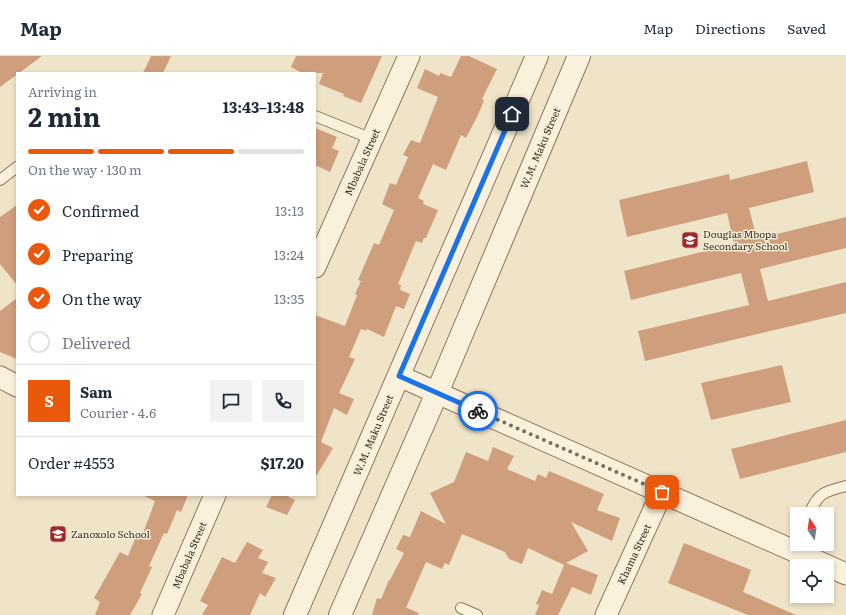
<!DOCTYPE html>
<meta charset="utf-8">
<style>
body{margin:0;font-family:Literata,serif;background:#f2f2f3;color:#1f2937;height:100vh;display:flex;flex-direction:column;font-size:15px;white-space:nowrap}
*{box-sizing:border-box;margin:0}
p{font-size:13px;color:#747a83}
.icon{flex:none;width:22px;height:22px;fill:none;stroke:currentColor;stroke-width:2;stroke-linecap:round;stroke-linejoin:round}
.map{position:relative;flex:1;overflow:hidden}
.details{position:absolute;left:16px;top:16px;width:300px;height:424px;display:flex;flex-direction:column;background:#fff;border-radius:0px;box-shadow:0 2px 6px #0003}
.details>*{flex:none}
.needle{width:26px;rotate:347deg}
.fabs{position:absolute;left:790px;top:451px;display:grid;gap:8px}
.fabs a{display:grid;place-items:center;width:44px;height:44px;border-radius:0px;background:#fff;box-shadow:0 2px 6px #0003;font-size:20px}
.pin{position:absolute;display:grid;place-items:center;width:34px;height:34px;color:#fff;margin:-17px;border-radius:8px;box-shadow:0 2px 6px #0006}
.courier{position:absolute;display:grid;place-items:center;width:40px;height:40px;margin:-20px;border:3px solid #1a73e8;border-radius:50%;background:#fff;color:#222;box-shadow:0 1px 5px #0007}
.summary em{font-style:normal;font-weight:700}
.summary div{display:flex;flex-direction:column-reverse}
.summary{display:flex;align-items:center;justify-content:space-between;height:68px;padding:0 12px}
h1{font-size:26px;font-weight:700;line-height:30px}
.bar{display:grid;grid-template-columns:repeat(4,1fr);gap:6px 4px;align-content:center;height:48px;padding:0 12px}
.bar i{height:5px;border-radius:3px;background:#e0e1e3}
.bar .on{background:#ea580c}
.bar p{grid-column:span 4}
.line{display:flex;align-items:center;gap:10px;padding:0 12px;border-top:1px solid #e0e1e3}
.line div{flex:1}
.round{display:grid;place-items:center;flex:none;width:42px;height:42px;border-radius:0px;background:#f2f2f3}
ol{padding:0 12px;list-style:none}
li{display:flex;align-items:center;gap:12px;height:44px}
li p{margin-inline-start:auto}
li .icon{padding:4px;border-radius:50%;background:#ea580c;color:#fff;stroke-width:4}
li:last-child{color:#747a83}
li i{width:22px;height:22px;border:2px solid #e0e1e3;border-radius:50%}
header{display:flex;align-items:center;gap:24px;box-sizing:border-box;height:56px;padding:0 20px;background:#fff;border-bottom:1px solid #e0e1e3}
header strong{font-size:19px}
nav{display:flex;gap:22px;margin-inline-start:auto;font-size:14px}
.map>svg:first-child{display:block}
</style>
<header>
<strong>Map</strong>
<nav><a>Map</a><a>Directions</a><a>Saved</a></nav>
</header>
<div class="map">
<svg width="846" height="559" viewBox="0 0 846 559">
<rect width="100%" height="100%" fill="#f0e4c8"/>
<g fill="#cf9f7d">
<polygon points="0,0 42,0 0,31"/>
<polygon points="151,0 171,0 163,17 143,17"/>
<polygon points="296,0 382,0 361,47 343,40 344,38 319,28 323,17 302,17 291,11"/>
<polygon points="461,0 469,0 497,13 482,43 484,44 479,57 466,82 461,79 446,114 433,108 418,142 424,145 423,148 438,154 426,182 424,182 422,187 416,185 398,228 401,229 400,234 410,238 404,253 396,250 384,281 367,273 366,275 361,273 349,301 355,303 339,337 354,343 347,359 334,352 321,386 333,392 315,422 315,259 345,270 357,239 355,238 361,225 358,224 374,187 379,189 394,154 382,148 390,127 396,129 408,101 403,99 411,84 420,87 438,41 417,32 425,13 439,20 440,17 451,21"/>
<polygon points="315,72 337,81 332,92 339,95 330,116 315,109"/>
<polygon points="807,105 814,136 749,152 757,183 846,161 846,192 760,213 768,245 846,226 846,257 645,305 638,275 749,249 741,217 631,244 624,215 734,188 727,157 627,181 619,144 729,118 730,124"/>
<polygon points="17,149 17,229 0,208 0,161"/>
<polygon points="17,242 17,303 0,296 0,255"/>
<polygon points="782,309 791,346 711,364 701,327"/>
<polygon points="846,364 846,396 740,423 731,393"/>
<polygon points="493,391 514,400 507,413 535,425 538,418 546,422 549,415 604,438 597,454 620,462 612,485 571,466 588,495 566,507 598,519 591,539 572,531 558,559 535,559 539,549 536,548 542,534 552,538 564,509 528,492 522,508 509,503 505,496 462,478 449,509 445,507 442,513 426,506 406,552 395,547 419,557 418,559 372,559 377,542 381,543 389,524 390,524 404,497 396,493 403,479 410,481 421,455 446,468 430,437 454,426 466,396 488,405"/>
<polygon points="142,439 188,439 181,456 177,454 167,478 164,477 149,510 152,511 140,537 142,538 130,559 95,559 100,546 94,542 120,496 128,500 137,478 142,480 155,445"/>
<polygon points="272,439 285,439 295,444 287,459 266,451"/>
<polygon points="247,486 263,494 258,502 268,506 262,517 276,522 265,541 260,537 250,559 202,559 208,549 200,545 222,501 235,507"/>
<polygon points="684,487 751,514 743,536 796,559 748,559 668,527"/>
</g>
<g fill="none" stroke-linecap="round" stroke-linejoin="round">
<defs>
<g id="service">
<polyline points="315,60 372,83"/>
<polyline points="0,124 17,111"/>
<path d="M809 458C818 437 825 435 846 430"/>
<polyline points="461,552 477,559"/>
</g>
<g id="minor">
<polyline points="315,211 409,0"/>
<polyline points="399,320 846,518"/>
<polyline points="0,321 17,330"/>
<polyline points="163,559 215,439"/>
<polyline points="606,559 662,436"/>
</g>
<g id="tertiary">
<polyline points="295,559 537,0"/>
<polyline points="340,559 437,337 579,0"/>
</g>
</defs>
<use href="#service" stroke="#8d765c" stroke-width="12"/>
<use href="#minor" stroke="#8d765c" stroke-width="23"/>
<use href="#tertiary" stroke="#8d765c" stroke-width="24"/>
<use href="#service" stroke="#faf1dc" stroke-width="10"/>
<use href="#minor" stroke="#faf1dc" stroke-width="21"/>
<use href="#tertiary" stroke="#faf1dc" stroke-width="22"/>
</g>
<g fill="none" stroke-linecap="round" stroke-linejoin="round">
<polyline stroke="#7c6e5b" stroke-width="4" stroke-dasharray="0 7.2" points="478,355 662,436"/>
<polyline stroke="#1a73e8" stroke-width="5" points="478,355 399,320 512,58"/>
</g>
<defs>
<symbol id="school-square" viewBox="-11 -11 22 22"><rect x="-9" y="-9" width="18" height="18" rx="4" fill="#9e2a2b" stroke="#f7eed8"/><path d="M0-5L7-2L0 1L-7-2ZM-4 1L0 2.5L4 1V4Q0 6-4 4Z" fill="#fff"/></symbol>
</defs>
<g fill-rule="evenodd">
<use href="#school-square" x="680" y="174" width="20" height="20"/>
<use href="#school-square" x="48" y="468" width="20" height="20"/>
</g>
<g text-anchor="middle" stroke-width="3" stroke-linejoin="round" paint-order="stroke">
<g font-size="10" fill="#3d2e20" stroke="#f7eed8">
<text transform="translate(540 92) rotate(-67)" y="4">W.M. Maku Street</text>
<text transform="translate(362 106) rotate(-66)" y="4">Mbabala Street</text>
<text transform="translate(373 379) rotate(-67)" y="4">W.M. Maku Street</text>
<text transform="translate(634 498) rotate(-65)" y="4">Khama Street</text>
<text transform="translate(189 499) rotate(-67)" y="4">Mbabala Street</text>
</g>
<g font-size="10" fill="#3d2e20" stroke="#f7eed8" text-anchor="start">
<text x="703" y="182">Douglas Mbopa<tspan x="703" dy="12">Secondary School</tspan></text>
<text x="71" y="482">Zanoxolo School</text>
</g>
</g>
</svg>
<div class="fabs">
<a><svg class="needle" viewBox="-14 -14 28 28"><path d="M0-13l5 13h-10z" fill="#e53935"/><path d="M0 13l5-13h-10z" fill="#747a83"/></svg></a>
<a><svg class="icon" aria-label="locate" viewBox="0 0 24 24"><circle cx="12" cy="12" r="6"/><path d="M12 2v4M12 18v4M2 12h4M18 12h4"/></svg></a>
</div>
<div class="pin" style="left:662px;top:436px;background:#ea580c"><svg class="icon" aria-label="bag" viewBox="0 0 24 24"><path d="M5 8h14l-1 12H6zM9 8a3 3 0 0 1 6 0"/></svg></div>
<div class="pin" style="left:512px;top:58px;background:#1f2937"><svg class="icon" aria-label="home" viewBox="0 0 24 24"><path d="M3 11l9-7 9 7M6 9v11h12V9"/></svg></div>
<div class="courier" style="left:478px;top:355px"><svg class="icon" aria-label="bike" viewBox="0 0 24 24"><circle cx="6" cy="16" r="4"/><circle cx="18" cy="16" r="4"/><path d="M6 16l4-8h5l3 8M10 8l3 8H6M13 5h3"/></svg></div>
<section class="details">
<div class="summary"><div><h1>2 min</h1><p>Arriving in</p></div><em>13:43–13:48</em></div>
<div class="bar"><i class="on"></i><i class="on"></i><i class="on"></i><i></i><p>On the way · 130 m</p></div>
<ol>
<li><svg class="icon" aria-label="check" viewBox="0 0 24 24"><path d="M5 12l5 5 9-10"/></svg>Confirmed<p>13:13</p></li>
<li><svg class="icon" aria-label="check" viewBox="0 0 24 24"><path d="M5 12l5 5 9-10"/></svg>Preparing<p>13:24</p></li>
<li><svg class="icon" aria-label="check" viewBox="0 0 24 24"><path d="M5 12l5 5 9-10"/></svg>On the way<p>13:35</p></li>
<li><i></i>Delivered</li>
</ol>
<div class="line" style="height:72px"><b class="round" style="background:#ea580c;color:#fff">S</b><div><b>Sam</b><p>Courier · 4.6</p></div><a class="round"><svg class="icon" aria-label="chat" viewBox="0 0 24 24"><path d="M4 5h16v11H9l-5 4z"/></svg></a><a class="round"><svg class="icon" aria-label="phone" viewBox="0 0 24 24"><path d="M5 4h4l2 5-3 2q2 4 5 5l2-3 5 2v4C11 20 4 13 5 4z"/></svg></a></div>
<div class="line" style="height:52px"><div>Order #4553</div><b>$17.20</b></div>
</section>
</div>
